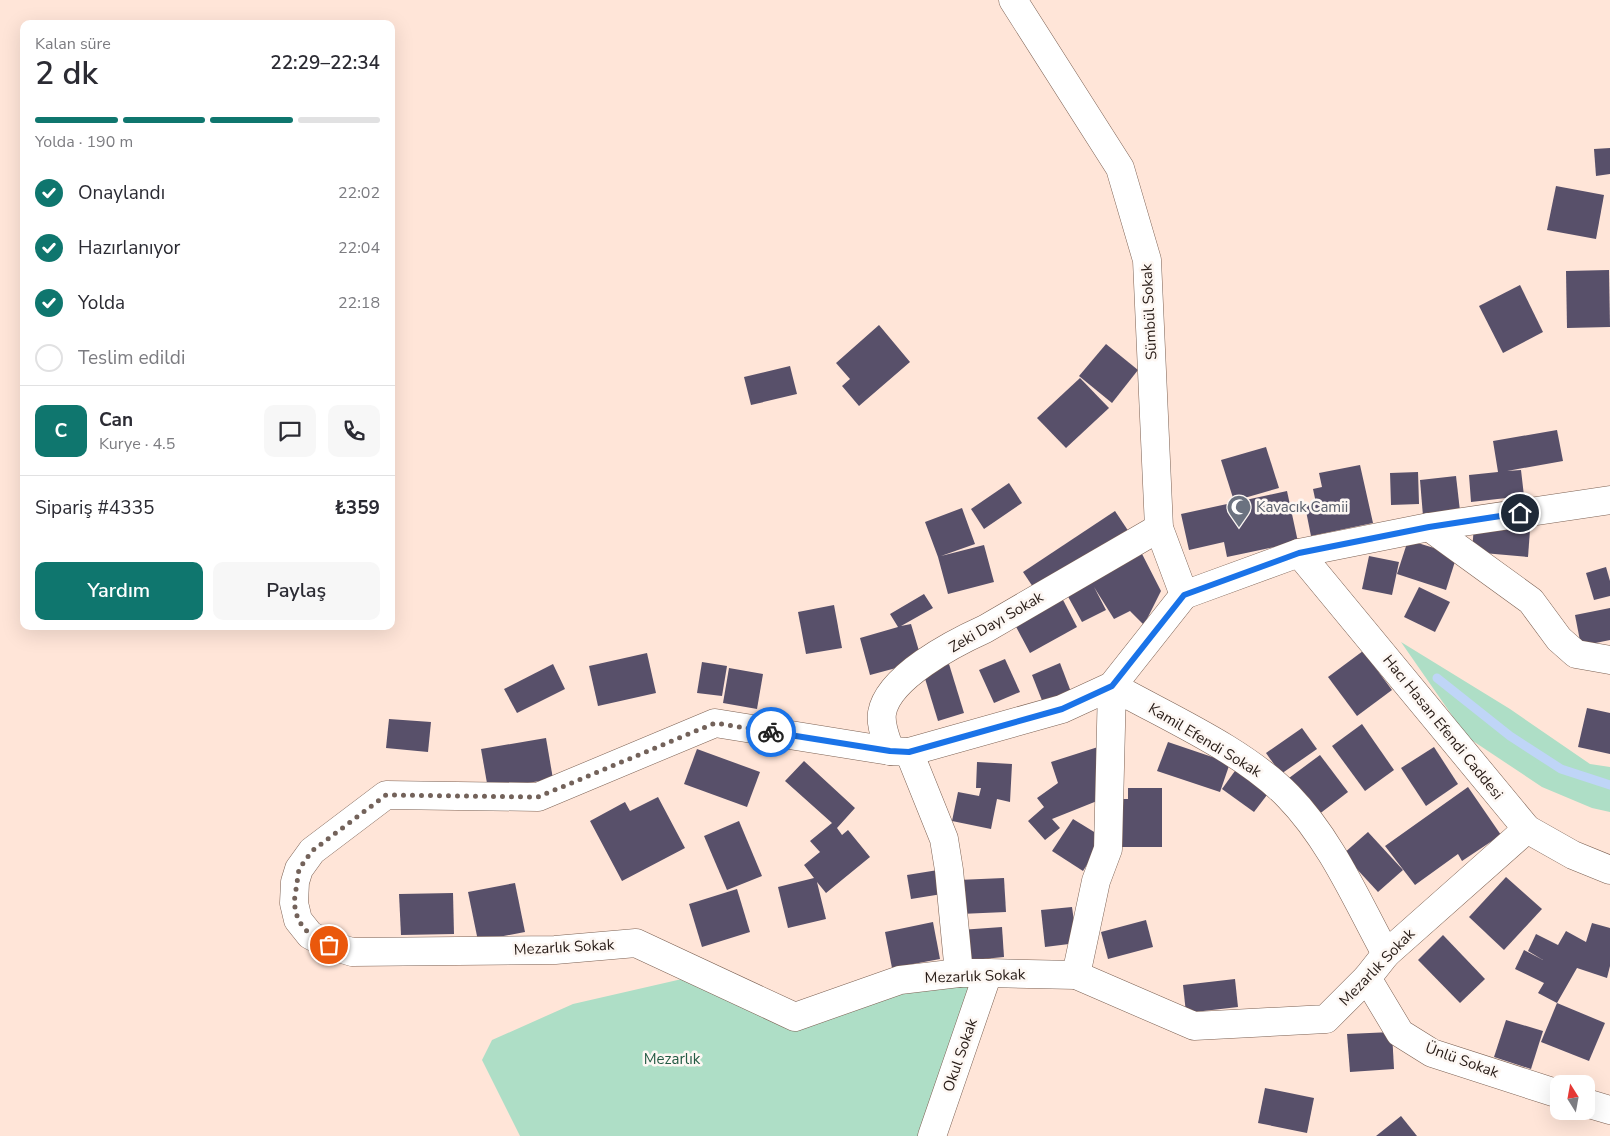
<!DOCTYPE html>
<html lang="tr">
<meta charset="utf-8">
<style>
body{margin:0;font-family:"Nunito Sans",sans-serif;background:#f7f7f7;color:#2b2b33;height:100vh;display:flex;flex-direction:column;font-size:19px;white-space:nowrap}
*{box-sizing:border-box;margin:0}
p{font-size:16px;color:#7c7c81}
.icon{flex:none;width:28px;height:28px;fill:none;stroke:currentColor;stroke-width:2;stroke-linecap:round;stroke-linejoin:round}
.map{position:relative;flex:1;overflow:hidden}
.details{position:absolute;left:20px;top:20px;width:375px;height:610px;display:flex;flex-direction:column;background:#fff;border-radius:10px;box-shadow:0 5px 20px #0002}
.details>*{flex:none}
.needle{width:32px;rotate:349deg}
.tools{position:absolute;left:1550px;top:1075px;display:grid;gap:10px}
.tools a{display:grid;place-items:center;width:45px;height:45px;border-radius:10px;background:#fff;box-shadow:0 5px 20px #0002;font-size:25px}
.pin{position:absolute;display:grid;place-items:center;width:42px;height:42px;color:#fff;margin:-21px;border:2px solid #fff;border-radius:50%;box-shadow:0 1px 5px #0007}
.courier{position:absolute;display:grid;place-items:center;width:50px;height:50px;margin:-25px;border:4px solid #1a73e8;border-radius:50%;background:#fff;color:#222;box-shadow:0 1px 6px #0007}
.headline em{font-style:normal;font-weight:600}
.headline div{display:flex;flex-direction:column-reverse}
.headline{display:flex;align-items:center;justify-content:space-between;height:85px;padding:0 15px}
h1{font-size:32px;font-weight:600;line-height:38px}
.bar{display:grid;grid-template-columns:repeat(4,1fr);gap:8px 5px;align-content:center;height:60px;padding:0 15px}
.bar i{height:6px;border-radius:4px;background:#e1e1e2}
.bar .active{background:#0f766e}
.bar p{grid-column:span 4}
.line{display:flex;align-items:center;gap:12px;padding:0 15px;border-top:1px solid #e1e1e2}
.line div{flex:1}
.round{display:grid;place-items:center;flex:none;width:52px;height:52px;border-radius:10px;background:#f7f7f7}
ol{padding:0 15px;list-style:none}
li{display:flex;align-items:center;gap:15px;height:55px}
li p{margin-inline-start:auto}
li .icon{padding:5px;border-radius:50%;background:#0f766e;color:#fff;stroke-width:4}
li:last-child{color:#7c7c81}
li i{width:28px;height:28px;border:2px solid #e1e1e2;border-radius:50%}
.cta{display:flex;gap:10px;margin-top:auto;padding:10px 15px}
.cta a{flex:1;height:58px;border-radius:10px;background:#0f766e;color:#fff;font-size:20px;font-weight:600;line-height:58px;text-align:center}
.cta a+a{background:#f7f7f7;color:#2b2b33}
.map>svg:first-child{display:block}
</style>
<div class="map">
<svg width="1610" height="1136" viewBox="0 0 1610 1136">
<rect width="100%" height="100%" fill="#ffe5d8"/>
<g fill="#aedec6">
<polygon points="1401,642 1510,709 1590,764 1610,767 1610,812 1592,808 1542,787 1467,737"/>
<polygon points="682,979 795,1029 899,992 974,985 923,1136 520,1136 482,1060 492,1040 573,1004"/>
</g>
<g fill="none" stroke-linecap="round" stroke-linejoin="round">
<polyline stroke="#bfd5f7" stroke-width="9" points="1437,678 1510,736 1561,769 1610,785"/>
</g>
<g fill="#58506a">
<polygon points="1610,148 1610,174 1596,176 1594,149"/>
<polygon points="1556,186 1604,195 1596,239 1547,230"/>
<polygon points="1609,270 1610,327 1567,328 1566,271"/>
<polygon points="1520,285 1543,332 1503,353 1479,306"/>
<polygon points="879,325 910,362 859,406 842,386 850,379 836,363"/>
<polygon points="1106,344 1138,370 1112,403 1079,376"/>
<polygon points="790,366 797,394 751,405 744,377"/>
<polygon points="1080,378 1109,408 1066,448 1037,418"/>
<polygon points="1557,430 1563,461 1507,471 1521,470 1524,496 1471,502 1469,475 1498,472 1493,441"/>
<polygon points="1266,447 1279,488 1234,501 1221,460"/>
<polygon points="1360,465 1373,523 1311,536 1305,506 1316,503 1313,489 1322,487 1319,473"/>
<polygon points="1418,472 1419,504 1391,505 1390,473"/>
<polygon points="1456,476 1460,511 1423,516 1420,480"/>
<polygon points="1009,483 1022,503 984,529 971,509"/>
<polygon points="1287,491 1298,542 1227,557 1224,542 1189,550 1181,514"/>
<polygon points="962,508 975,544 941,556 984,545 994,582 948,594 938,557 925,522"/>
<polygon points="1115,511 1131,535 1039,596 1023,572"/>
<polygon points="1474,525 1530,530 1528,557 1472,552"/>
<polygon points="1408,540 1457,555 1446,590 1397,574"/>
<polygon points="1140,550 1161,591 1144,625 1130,611 1114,619 1094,587 1106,610 1082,622 1066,593"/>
<polygon points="1369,556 1399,562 1392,595 1362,589"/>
<polygon points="1606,567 1610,581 1610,596 1594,600 1586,573"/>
<polygon points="1419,587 1450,602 1435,632 1404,617"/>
<polygon points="924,594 933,608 901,626 911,624 922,661 870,675 860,638 898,627 890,614"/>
<polygon points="1061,596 1077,627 1030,653 1013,621"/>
<polygon points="834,605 842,648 806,654 798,612"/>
<polygon points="1610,608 1610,640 1581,646 1575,615"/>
<polygon points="1363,651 1392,690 1357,716 1328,677"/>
<polygon points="647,653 656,693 598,706 589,666"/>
<polygon points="1005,659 1020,692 994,703 979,670"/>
<polygon points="702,662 727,666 722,696 697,693"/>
<polygon points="1060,663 1071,692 1043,703 1032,675"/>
<polygon points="553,664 565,689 517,713 504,689"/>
<polygon points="949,664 964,713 938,721 923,672"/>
<polygon points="729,668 763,674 757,709 723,703"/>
<polygon points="1587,708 1610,713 1610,754 1578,747"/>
<polygon points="389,719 431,722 428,752 386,748"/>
<polygon points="1362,724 1394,770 1365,791 1332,746"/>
<polygon points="1302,728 1317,749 1281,774 1266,753"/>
<polygon points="546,738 553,779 488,789 481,749"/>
<polygon points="1168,742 1230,763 1220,792 1157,771"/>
<polygon points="1098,747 1102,799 1052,819 1060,828 1045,840 1028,821 1044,807 1037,798 1058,783 1051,762"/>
<polygon points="1434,747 1458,784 1426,806 1401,768"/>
<polygon points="697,749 760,772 747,807 684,784"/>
<polygon points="1320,755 1348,792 1318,815 1289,778"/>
<polygon points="804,761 855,808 837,828 842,835 848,830 870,857 826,893 817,882 826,919 788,928 778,887 814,878 804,865 820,852 810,841 832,823 785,781"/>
<polygon points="977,762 1012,764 1010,802 997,799 991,829 952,821 958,792 979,796 981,788 976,788"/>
<polygon points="1237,768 1270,791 1254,812 1222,789"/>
<polygon points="1468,787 1501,835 1462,861 1458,854 1415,885 1385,846"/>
<polygon points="1128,788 1162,788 1162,847 1117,847 1117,799 1128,799"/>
<polygon points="658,797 685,848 622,881 590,821 625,802 630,811"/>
<polygon points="1073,819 1104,838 1083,871 1052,851"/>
<polygon points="739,821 762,876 727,890 704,836"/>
<polygon points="1368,832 1403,870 1378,892 1343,854"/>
<polygon points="938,870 942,894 911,899 907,875"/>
<polygon points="1506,877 1542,909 1504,950 1469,917"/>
<polygon points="1004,878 1006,912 960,914 958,880"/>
<polygon points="515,883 525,932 478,941 468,892"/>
<polygon points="737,889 750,932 702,947 689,904"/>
<polygon points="453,893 454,934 401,935 399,894"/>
<polygon points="1072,907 1077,943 1045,947 1041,910"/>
<polygon points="1146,920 1153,947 1108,959 1101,932"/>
<polygon points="933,922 940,959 892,968 885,932"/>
<polygon points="1592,923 1610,928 1610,966 1607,978 1577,968 1557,1003 1538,993 1544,983 1515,969 1524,950 1543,960 1528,951 1536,934 1558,945 1566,931 1586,942"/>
<polygon points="1002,927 1004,957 962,961 960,930"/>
<polygon points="1443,935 1485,979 1460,1003 1418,960"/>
<polygon points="1235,979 1238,1007 1186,1013 1183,985"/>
<polygon points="1557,1003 1605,1023 1589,1061 1541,1042"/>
<polygon points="1506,1020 1543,1031 1531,1069 1494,1057"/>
<polygon points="1392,1032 1394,1069 1350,1072 1347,1034"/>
<polygon points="1265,1088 1314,1098 1307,1133 1258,1123"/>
<polygon points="1401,1116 1417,1136 1376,1136"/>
</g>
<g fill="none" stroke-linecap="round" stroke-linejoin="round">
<defs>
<g id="minor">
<polyline points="1013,0 1120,168 1147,260 1159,528 1184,595"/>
<polyline points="1429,527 1531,601 1559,639 1576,654 1610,660"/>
<polyline points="1299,553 1527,829 1573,855 1610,870"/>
<polyline points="1184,595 1112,686 1062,709 909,752 890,751 715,723 538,797 386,795 312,851 299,869 295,882 294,903 298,920 310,935 329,945 352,952 555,950 636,943 795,1017 900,980 959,973 988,973 1076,975 1194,1026 1326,1019 1367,978 1386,954 1527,829"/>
<polyline points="1184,595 1299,553 1429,527 1610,500"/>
<path d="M890 751C887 740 880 726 882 713 888 677 954 643 985 629L1159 528"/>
<polyline points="909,752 944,839 949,870 959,973"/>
<path d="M1076 975 1096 881 1108 849 1112 686C1169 718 1243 750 1288 796 1331 840 1357 901 1386 954"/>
<polyline points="1367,978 1400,1033 1432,1053 1559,1094"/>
<polyline points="1586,1103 1610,1110"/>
<polyline points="932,1136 988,973"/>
</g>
</defs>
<use href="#minor" stroke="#7c6153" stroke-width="29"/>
<use href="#minor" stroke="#fff" stroke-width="28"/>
</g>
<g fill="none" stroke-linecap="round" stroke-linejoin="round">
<polyline stroke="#73625a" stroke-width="5" stroke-dasharray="0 9" points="329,945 310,935 298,920 294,903 299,869 312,851 386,795 538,797 715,723 771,732"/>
<polyline stroke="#1a73e8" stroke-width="6" points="771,732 890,751 909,752 1062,709 1112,686 1184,595 1299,553 1429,527 1520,513"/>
</g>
<defs>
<symbol id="mosque-pin" viewBox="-11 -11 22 30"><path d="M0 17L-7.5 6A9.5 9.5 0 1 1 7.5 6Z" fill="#6b7280" stroke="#fdf7f3"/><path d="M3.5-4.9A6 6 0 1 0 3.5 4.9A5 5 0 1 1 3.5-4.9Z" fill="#fff"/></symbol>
</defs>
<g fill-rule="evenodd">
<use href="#mosque-pin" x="1225" y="493" width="28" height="38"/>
</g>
<g text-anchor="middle" stroke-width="5" stroke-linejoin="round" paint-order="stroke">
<g font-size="15" fill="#271b16" stroke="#fdf7f3">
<text transform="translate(1149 312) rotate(-93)" y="5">Sümbül Sokak</text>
<text transform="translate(996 622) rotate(-30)" y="5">Zeki Dayı Sokak</text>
<text transform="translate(1443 727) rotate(51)" y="5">Hacı Hasan Efendi Caddesi</text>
<text transform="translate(1205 740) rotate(31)" y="5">Kamil Efendi Sokak</text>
<text transform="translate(564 947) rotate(-3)" y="5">Mezarlık Sokak</text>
<text transform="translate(1377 967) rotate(-46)" y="5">Mezarlık Sokak</text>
<text transform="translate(975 976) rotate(-2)" y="5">Mezarlık Sokak</text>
<text transform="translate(960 1055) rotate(-71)" y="5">Okul Sokak</text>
<text transform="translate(1462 1060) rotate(20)" y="5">Ünlü Sokak</text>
</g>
<g font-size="15" fill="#5b616d" stroke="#fdf7f3" text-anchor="start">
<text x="1256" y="512">Kavacık Camii</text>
</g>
<g font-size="15" fill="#245b44" stroke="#fdf7f3">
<text x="672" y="1064">Mezarlık</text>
</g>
</g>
</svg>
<div class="tools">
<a><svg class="needle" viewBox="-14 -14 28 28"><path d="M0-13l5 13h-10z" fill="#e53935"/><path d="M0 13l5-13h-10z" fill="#7c7c81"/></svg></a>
</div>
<div class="pin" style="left:329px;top:945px;background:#ea580c"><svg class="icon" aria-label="bag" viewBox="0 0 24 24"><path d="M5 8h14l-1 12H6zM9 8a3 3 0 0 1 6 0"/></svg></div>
<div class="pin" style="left:1520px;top:513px;background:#1f2937"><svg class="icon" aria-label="home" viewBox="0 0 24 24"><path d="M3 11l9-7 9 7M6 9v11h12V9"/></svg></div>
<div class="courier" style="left:771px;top:732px"><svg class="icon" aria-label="bike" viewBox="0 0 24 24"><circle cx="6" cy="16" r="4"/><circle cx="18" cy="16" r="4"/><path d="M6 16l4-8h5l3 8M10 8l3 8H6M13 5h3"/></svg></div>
<section class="details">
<div class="headline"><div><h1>2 dk</h1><p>Kalan süre</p></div><em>22:29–22:34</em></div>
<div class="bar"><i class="active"></i><i class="active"></i><i class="active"></i><i></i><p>Yolda · 190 m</p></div>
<ol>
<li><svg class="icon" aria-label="check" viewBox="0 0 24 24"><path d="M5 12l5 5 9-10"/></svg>Onaylandı<p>22:02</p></li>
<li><svg class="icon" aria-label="check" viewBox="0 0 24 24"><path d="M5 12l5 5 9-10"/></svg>Hazırlanıyor<p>22:04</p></li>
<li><svg class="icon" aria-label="check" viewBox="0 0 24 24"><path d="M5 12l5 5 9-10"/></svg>Yolda<p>22:18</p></li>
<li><i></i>Teslim edildi</li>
</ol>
<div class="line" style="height:90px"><b class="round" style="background:#0f766e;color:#fff">C</b><div><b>Can</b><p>Kurye · 4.5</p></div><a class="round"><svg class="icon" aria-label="chat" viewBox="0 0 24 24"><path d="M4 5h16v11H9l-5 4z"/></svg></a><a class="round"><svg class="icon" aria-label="phone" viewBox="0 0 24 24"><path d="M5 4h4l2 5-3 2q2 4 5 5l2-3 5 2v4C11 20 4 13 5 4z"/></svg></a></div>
<div class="line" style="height:65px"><div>Sipariş #4335</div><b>₺359</b></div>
<div class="cta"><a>Yardım</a><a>Paylaş</a></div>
</section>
</div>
